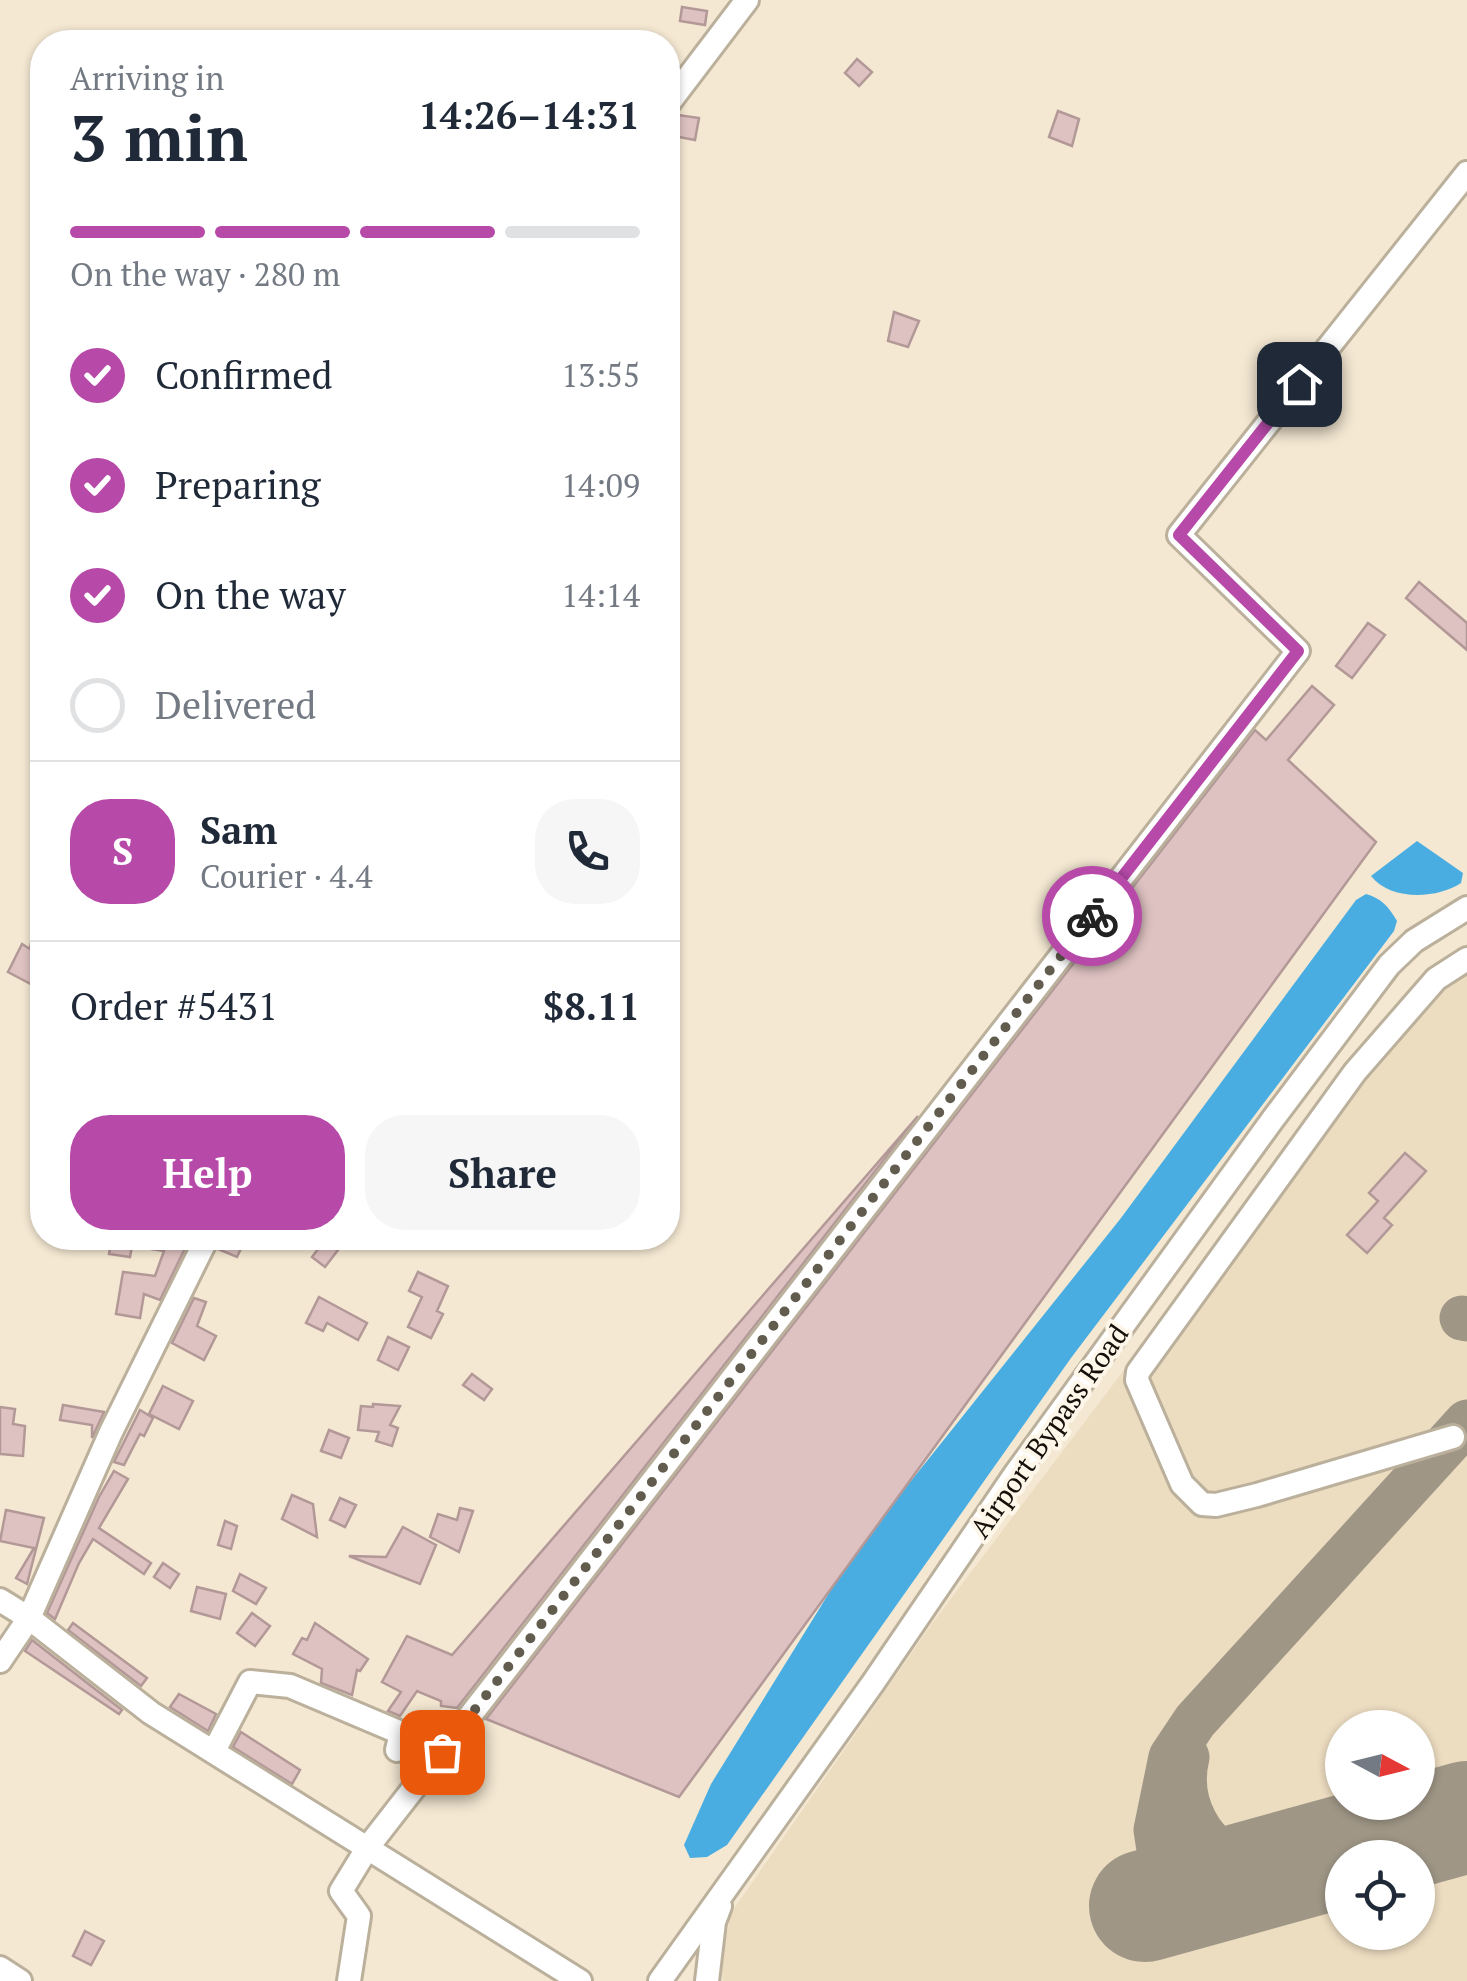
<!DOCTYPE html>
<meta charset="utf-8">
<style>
body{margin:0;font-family:"PT Serif",serif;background:#f6f6f7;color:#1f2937;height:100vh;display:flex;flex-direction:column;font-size:38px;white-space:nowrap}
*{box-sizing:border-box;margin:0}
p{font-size:32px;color:#747a83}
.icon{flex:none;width:55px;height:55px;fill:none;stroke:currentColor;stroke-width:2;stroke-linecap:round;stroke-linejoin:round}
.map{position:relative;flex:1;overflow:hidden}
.side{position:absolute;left:30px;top:30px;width:650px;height:1220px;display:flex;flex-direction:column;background:#fff;border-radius:40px;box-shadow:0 2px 8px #0004}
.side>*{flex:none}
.needle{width:65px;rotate:97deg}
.tools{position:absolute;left:1325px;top:1710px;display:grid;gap:20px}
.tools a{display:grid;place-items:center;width:110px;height:110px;border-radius:50%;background:#fff;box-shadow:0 2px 8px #0004;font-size:50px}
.pin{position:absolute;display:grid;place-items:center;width:85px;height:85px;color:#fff;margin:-42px;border-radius:20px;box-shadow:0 5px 15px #0006}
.courier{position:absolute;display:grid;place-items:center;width:100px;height:100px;margin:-50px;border:8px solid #b74aa9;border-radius:50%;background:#fff;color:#222;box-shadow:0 2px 12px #0007}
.overview em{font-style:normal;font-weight:600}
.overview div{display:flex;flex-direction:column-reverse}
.overview{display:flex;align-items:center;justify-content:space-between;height:170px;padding:0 40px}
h1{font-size:65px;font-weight:600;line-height:75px}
.bar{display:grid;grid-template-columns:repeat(4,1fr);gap:15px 10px;align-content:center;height:120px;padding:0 40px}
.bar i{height:12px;border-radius:8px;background:#e0e1e3}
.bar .selected{background:#b74aa9}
.bar p{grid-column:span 4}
.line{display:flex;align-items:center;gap:25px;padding:0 40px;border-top:2px solid #e0e1e3}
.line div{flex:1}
.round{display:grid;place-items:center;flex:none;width:105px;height:105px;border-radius:40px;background:#f6f6f7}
ol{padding:0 40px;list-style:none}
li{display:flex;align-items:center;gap:30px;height:110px}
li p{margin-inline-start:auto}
li .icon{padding:10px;border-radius:50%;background:#b74aa9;color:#fff;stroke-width:4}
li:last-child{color:#747a83}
li i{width:55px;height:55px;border:5px solid #e0e1e3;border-radius:50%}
.cta{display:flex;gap:20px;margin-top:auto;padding:20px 40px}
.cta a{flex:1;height:115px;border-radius:40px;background:#b74aa9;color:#fff;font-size:40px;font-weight:600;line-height:115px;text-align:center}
.cta a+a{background:#f6f6f7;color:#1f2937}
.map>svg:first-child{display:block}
</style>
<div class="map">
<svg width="1467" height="1981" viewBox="0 0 1467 1981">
<rect width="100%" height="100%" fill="#f4e8d2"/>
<path fill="#ecdcc0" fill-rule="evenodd" d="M1467 944V1981H723L721 1964 731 1913 931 1625 1423 975ZM1342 1728H1418V1802H1342ZM1342 1858H1418V1932H1342Z"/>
<g fill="#4aade1">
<path d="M1417 841 1463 873 1461 883C1437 899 1390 901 1371 876Z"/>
<path d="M1366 894C1381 898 1389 907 1397 921L1394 931 1071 1358 727 1845 707 1857 690 1858 684 1845 711 1784 855 1551 1121 1218 1356 900Z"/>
</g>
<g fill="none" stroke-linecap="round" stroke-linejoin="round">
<g stroke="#9f9686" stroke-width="45">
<polyline points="1462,1318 1467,1319"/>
<path d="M1187 1757C1176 1803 1201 1851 1248 1866 1258 1869 1270 1868 1280 1869"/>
<polyline points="1167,1900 1156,1830 1171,1757 1195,1721 1467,1422"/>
</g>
<polyline stroke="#9f9686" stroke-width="112" points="1145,1906 1467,1817"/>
</g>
<g fill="#dec2c1" stroke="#b29897" stroke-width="2.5">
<polygon points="682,7 707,11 705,25 680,21"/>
<polygon points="857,59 872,72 859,86 845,73"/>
<polygon points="1058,111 1079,119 1072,146 1049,137"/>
<polygon points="678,115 699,118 695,140 668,135 668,119"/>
<polygon points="894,312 919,321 908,347 888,341"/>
<polygon points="1419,582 1467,623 1467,650 1406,598"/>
<polygon points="1368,623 1385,635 1352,678 1336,666"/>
<polygon points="1312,686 1334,705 1288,760 1376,842 679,1797 486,1719 1255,730 1266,740"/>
<polygon points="35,918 42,919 42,990 8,972 22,944 30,949"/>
<polygon points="918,1116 457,1708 441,1706 441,1701 417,1691 400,1716 388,1711 401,1692 382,1682 407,1636 452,1655"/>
<polygon points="1405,1153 1426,1171 1384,1218 1392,1225 1367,1253 1347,1235 1378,1201 1369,1193"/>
<polygon points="112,1238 189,1240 160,1300 144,1294 140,1318 116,1314 123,1272 155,1276 164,1251 132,1246 130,1257 109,1254"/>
<polygon points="223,1238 246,1238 237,1257 218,1249"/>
<polygon points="325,1240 338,1250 325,1267 312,1257"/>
<polygon points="418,1272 448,1286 437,1311 443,1314 431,1338 408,1327 422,1297 409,1291"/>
<polygon points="319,1297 367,1323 358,1340 327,1323 323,1331 306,1323"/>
<polygon points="194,1298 206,1302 197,1326 216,1336 204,1360 172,1343"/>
<polygon points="388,1337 409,1347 398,1370 378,1360"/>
<polygon points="472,1374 492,1389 484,1400 463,1385"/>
<polygon points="163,1386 193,1401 179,1429 149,1414"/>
<polygon points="373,1404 400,1406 390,1425 398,1428 392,1446 376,1441 379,1432 358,1430 361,1406 373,1407"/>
<polygon points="63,1405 104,1412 92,1438 92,1425 60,1420"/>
<polygon points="0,1407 15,1409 13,1424 25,1426 23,1456 0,1454"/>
<polygon points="140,1410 153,1418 144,1436 140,1434 124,1465 114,1462"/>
<polygon points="329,1430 349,1438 341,1458 321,1451"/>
<polygon points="114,1471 128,1479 99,1528 151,1563 144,1574 93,1539 79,1563 55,1619 47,1613 99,1497"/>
<polygon points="292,1495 313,1504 317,1537 282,1519"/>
<polygon points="340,1498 356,1505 345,1527 330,1520"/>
<polygon points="460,1508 473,1511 459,1552 430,1537 438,1514 457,1520"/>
<polygon points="6,1510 44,1518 27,1584 16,1578 34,1548 0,1541"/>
<polygon points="225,1521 237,1526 231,1549 218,1545"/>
<polygon points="403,1527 436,1545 420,1584 349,1556 386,1557"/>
<polygon points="163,1563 179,1574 170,1588 154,1577"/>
<polygon points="240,1574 266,1588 256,1604 233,1591"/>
<polygon points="197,1587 226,1594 220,1619 191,1611"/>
<polygon points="252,1613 270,1626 255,1646 237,1633"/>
<polygon points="73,1623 147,1678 141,1686 68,1630"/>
<polygon points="315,1623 368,1659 360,1671 357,1670 352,1695 321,1683 322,1669 293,1654 302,1638 307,1640"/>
<polygon points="32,1640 122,1710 119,1714 25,1651"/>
<polygon points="179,1694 216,1714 208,1731 170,1707"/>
<polygon points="241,1732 300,1770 292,1784 233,1747"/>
<polygon points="85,1931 104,1941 91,1965 73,1956"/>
</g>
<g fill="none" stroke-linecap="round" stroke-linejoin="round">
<defs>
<g id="minor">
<polyline points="668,104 747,0"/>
<polyline points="1453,1437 1257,1495 1216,1505 1202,1504 1182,1484 1137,1380 1138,1372 1355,1072 1436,979 1467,959"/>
<polyline points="0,1600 29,1618 151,1713 580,1981"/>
<polyline points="0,1661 29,1618 111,1432 207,1238"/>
<polyline points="214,1751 250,1682 290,1686 401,1733 397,1750"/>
<polyline points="0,1968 20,1981"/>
<polyline points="349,1981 359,1916 341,1891 368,1847 1298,651 1179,535 1467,173"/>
<polyline points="660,1981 873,1683 1016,1473 1273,1119 1389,965 1414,941 1467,908"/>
<polyline points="707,1981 714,1922 720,1906"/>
</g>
</defs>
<use href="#minor" stroke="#bbb09b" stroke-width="28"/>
<use href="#minor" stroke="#fff" stroke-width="22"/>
</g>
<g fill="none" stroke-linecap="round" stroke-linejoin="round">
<polyline stroke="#625c4f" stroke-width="10" stroke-dasharray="0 18" points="442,1752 1092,916"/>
<polyline stroke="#b74aa9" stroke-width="12" points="1092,916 1298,651 1179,535 1299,384"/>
</g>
<g text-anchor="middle" stroke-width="8" stroke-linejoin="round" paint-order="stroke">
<g font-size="28" fill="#141009" stroke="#fdf6e9">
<text transform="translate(1049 1431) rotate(-55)" y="10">Airport Bypass Road</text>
</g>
</g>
</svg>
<div class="tools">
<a><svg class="needle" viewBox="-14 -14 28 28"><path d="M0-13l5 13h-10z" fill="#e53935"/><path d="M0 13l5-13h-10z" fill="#747a83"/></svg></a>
<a><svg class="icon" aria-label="locate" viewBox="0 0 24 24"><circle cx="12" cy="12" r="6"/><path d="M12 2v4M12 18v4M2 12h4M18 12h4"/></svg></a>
</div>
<div class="pin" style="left:442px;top:1752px;background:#ea580c"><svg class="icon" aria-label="bag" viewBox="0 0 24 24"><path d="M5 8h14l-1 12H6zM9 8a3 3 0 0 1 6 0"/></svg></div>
<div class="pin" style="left:1299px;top:384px;background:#1f2937"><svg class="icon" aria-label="home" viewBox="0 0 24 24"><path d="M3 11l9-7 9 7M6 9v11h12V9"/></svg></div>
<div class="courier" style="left:1092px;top:916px"><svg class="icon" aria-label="bike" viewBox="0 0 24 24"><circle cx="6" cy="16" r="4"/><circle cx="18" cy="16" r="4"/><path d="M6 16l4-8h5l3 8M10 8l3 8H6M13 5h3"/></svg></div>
<section class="side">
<div class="overview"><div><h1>3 min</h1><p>Arriving in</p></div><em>14:26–14:31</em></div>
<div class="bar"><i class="selected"></i><i class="selected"></i><i class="selected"></i><i></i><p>On the way · 280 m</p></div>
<ol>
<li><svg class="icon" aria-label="check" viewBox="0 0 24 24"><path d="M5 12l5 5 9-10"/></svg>Confirmed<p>13:55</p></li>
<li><svg class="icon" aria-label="check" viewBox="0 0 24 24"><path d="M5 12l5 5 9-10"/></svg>Preparing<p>14:09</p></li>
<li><svg class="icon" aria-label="check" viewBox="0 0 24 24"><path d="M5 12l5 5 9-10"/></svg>On the way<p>14:14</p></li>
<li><i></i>Delivered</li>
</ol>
<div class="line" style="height:180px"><b class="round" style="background:#b74aa9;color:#fff">S</b><div><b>Sam</b><p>Courier · 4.4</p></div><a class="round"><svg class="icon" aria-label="phone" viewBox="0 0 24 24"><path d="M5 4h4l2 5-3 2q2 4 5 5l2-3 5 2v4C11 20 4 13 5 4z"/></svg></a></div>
<div class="line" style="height:130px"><div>Order #5431</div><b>$8.11</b></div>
<div class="cta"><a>Help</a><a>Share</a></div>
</section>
</div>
